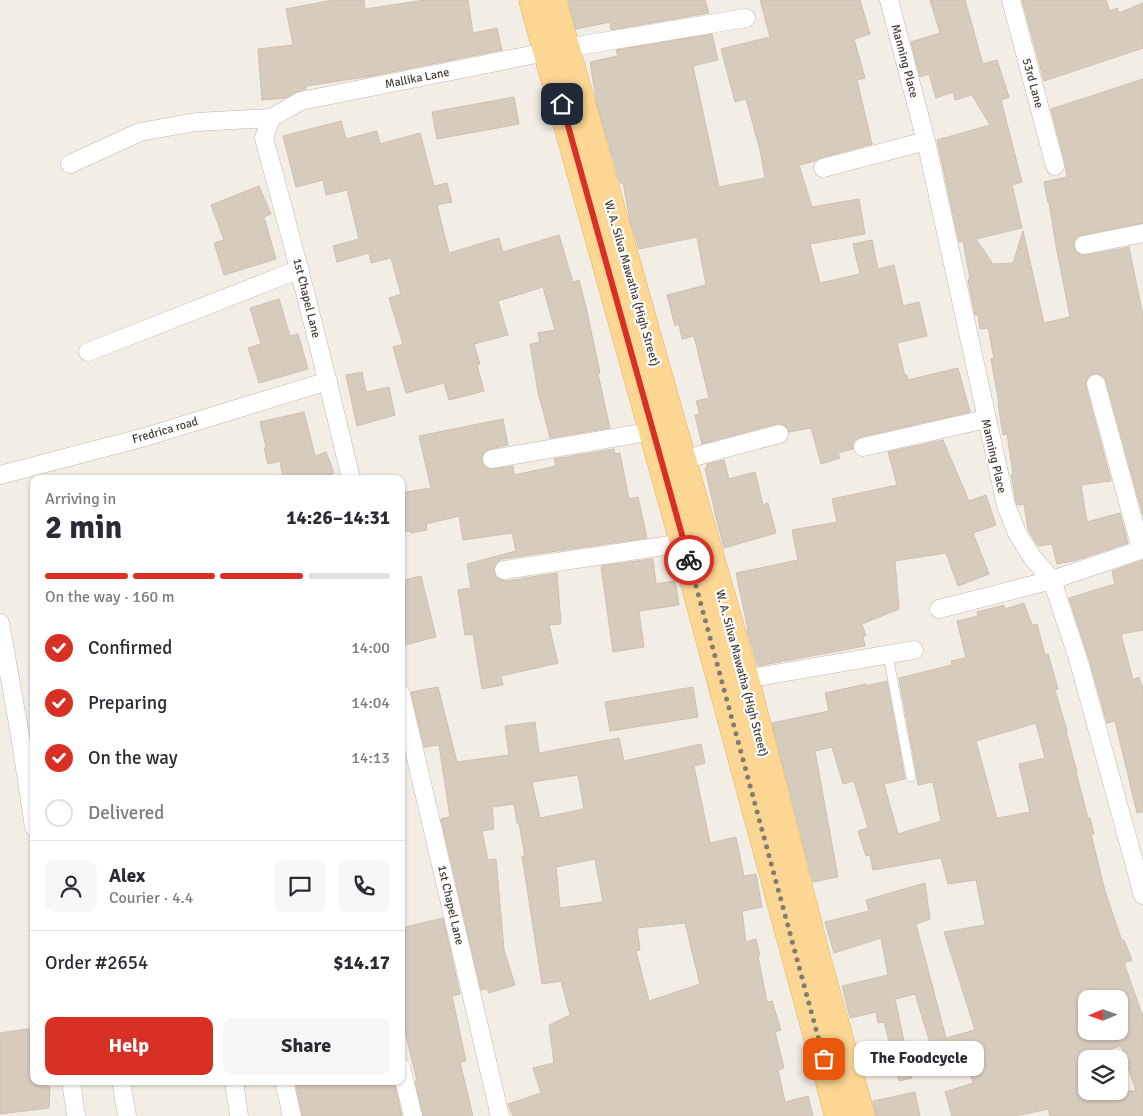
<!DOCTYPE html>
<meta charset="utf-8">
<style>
body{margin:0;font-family:Signika,sans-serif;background:#f7f7f7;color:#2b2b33;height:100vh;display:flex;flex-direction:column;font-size:19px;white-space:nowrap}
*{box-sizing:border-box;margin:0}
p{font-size:16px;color:#7c7c81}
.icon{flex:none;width:28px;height:28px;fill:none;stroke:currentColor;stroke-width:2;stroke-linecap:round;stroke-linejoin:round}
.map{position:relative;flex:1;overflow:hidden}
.sheet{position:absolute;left:30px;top:475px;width:375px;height:610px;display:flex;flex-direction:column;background:#fff;border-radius:10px;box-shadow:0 1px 4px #0004}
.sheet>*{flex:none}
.needle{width:32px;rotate:268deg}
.controls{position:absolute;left:1078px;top:990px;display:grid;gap:10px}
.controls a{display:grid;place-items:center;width:50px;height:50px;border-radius:10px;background:#fff;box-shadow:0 1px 4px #0004;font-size:25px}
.pin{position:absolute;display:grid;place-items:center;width:42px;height:42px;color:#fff;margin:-21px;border-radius:10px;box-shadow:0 2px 8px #0006}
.courier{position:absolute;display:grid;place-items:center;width:50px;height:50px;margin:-25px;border:4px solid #d93025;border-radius:50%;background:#fff;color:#222;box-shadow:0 1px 6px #0007}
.bubble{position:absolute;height:35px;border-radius:10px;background:#fff;box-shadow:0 1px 4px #0004;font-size:16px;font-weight:800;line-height:35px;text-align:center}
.overview em{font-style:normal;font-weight:800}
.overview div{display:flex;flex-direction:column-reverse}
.overview{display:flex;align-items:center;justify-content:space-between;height:85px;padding:0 15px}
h1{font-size:32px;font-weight:800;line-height:38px}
.bar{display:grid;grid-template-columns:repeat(4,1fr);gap:8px 5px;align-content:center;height:60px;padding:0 15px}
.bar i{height:6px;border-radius:4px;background:#e1e1e2}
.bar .selected{background:#d93025}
.bar p{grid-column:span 4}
.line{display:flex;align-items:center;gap:12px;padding:0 15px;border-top:1px solid #e1e1e2}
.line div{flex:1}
.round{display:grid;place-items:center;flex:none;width:52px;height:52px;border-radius:10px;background:#f7f7f7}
ol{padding:0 15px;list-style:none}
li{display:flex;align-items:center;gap:15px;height:55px}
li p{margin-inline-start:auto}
li .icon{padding:5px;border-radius:50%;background:#d93025;color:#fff;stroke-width:4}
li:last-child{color:#7c7c81}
li i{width:28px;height:28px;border:2px solid #e1e1e2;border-radius:50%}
.button{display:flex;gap:10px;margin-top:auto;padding:10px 15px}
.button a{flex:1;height:58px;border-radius:10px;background:#d93025;color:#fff;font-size:20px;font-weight:800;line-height:58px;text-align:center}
.button a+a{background:#f7f7f7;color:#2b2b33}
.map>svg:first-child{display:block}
</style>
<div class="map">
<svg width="1143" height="1116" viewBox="0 0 1143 1116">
<rect width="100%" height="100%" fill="#f2ede5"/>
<g fill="#d7cbbe" stroke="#cec0ae" fill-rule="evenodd">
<polygon points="333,0 364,0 365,9 425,0 468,0 473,33 497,28 502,50 372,76 306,86 306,89 296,92 286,98 262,100 258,49 293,45 286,9"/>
<polygon points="568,0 705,0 709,13 611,30 610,22 576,29"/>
<polygon points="760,0 860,0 870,34 854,39 865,78 857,80 872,144 820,158 815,161 799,165 812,207 859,199 865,234 810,244 820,283 860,274 853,244 872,240 878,269 894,265 903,306 919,302 927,336 897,343 905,376 907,375 908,380 958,368 970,412 861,437 855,440 853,444 853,449 838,453 840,458 821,464 811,428 789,432 786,426 781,424 776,424 702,444 695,415 700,414 696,401 709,398 694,336 682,339 679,324 675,326 667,295 706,285 697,237 639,249 630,220 623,183 620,183 596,100 590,62 618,56 616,50 712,34 718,60 693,66 719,187 765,178 760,150 746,99 735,102 721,49 770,37"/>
<polygon points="930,0 965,0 983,64 997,60 1009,97 1001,100 1022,182 1012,185 1022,228 976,239 993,264 1013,263 1023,231 1044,323 1070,317 1056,246 1049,202 1048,203 1044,182 1067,177 1065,163 1051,109 1143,79 1143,223 1082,235 1077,237 1074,242 1074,247 1076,252 1081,255 1086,255 1129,247 1143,316 1143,516 1106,381 1104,377 1099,374 1093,374 1089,376 1086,381 1086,387 1111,481 1081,485 1087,522 1120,513 1128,543 1077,560 1057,564 1052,544 1038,546 1028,530 1024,504 1017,505 1016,502 1011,474 1013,474 1007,434 1003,435 998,404 999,403 991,359 994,358 988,328 980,329 978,315 975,315 968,280 970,279 963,241 959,242 937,140 990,125 972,95 955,100 953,92 936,98 929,74 920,77 911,42 940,33"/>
<polygon points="1022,0 1106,0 1110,11 1117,8 1119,13 1143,3 1143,48 1044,81"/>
<polygon points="514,97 519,124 437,139 432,112"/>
<polygon points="341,121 346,139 377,131 380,144 420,133 434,186 447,183 452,202 437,205 449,253 499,238 503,252 559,235 573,282 579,280 586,307 600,373 598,374 610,428 550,438 538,392 530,344 540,342 538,333 555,330 543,287 498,301 508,335 474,344 480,364 477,365 484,391 449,400 444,383 406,393 393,347 403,344 389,298 401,294 391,258 371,263 369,253 337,262 333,246 359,239 347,190 326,195 323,180 296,187 283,136"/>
<polygon points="259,186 271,214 264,217 276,259 224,275 214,243 224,240 211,205"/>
<polygon points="279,299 290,336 298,334 308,369 259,383 248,348 261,344 250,308"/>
<polygon points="362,372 366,392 389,387 395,415 357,426 346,375"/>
<polygon points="304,412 315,456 326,452 334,473 319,479 283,479 280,461 268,464 264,448 266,447 260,422"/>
<polygon points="503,419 508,445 490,449 485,451 482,456 482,460 484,466 489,469 493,469 513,466 514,475 556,466 554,459 614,449 615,454 620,453 629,499 638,497 647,538 502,559 497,562 494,567 494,572 496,577 501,580 506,581 557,573 561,624 549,625 558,663 501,676 503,685 482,689 473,634 465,635 458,590 471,588 467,564 516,551 512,533 463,540 459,516 426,524 427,530 411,533 410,531 401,532 401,493 431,488 419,436"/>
<polygon points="943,440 969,501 986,495 996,525 973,533 989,574 958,586 946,553 895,561 899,609 862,624 866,636 863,636 865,646 758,666 747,630 748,630 736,573 798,560 792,530 837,522 832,499 897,485 888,452"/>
<polygon points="724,460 729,479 755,472 763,505 768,503 776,533 724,548 716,518 705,468 707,468 707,464"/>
<polygon points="651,559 653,559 656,584 674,581 675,586 676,586 679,605 639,611 644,647 613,652 601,566"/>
<polygon points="1143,560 1143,630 1121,634 1133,680 1139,677 1143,689 1143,812 1137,813 1115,721 1107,723 1089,659 1069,598 1115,584 1112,571"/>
<polygon points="421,576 436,637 401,646 401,581"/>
<path d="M1024 603 1032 625 1037 624 1045 655 1048 654 1058 689 1055 690 1067 731H1066L1077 772H1076L1088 818H1090L1094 834H1091L1105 891 1122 941 1124 940 1132 960 1124 963 1143 1017V1116H1050L1048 1109 1016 1116H952L945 1092 973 1083 964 1051 935 1059 915 994 895 999 912 1078 899 1081 884 1022 878 1023 876 1012 850 1018 842 986 888 975 881 938 834 953 825 922 869 911 866 900 925 883 930 919 916 924 946 1038 975 1030 944 932 985 925 976 880 948 884 941 858 873 870 870 855 866 856 858 831 868 828 854 781 843 784 832 747 815 751 838 877 813 882 772 723 829 711 825 693 866 684V686L887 681 905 779 884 784 898 834 941 821 933 782 918 785 917 776 899 678 952 665 951 661 966 658 957 621 978 616 977 612 1004 605 1005 609ZM1036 723 1045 758 1019 764 1030 812 997 818 976 741ZM1086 999H1119V1031H1086ZM1121 1046 1136 1091H1086V1056Z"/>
<path d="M438 687 457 762 509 755 505 726 535 722 539 753 619 738 624 761 701 744 705 763 694 766 710 843 736 837 744 876 756 874 762 907 742 911 746 942 756 939 760 956H758L767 1002 772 1001 781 1030 775 1032 784 1068 778 1070 785 1102 808 1096 813 1116H513L508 1104 541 1093 533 1068 554 1063 549 1025 570 1015 561 981 542 984 522 856H525L519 823H517L514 804 492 807 494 829 482 831 488 860 496 859 504 950 515 985 489 993 487 989 481 990 441 819 450 817 439 745 424 747 411 692ZM578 775 584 809 540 818 532 782ZM595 859 603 902 560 908 556 867ZM685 923 700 984 649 1001 636 951 640 950 637 928Z"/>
<polygon points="693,687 698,717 610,731 605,702"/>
<polygon points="443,918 460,994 452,996 466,1061 460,1062 473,1116 423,1116 415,1081 417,1081 401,1015 401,928"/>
<polygon points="34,1028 34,1081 46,1081 47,1087 50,1087 49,1108 0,1114 0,1033"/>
<polygon points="295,1081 394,1081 402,1116 302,1116"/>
<polygon points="915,1092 920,1116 876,1116 873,1101"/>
</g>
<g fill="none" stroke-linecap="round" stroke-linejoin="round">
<defs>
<polyline id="service" points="888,655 911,777"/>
<g id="minor">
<polyline points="889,0 926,141 1006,505 1017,533 1032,557 1052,580 1079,662 1143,895"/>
<polyline points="1011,0 1055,166"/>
<path d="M271 118 264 138C295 251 324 364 351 479"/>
<polyline points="70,164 140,132 196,122 271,118 301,101 566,48 746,18"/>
<polyline points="823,168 926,141"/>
<polyline points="1084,245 1143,233"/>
<polyline points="88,352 300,269"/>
<polyline points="1096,384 1141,549"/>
<polyline points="863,447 986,419"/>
<polyline points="492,459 653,431 661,429"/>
<polyline points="682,460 779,434"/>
<polyline points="0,475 145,437 328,381"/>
<polyline points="504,570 684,543"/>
<polyline points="939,609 1052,580 1143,549"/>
<polyline points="0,623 20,735 34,827"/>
<polyline points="745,679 914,650"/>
<polyline points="401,694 500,1116"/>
<polyline points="401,1067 413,1116"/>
<polyline points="71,1081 76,1116"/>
<polyline points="121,1081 127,1116"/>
<polyline points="234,1081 239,1116"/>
<polyline points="284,1081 292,1116"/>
</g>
<g id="primary">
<polyline points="533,0 684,543 839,1116"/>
<polyline points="552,0 682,460 745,679 818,964 861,1116"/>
</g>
</defs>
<use href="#service" stroke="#c0b7ab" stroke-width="10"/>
<use href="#minor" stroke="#c0b7ab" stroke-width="19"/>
<use href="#primary" stroke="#e1b364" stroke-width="29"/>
<use href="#service" stroke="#fff" stroke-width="9"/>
<use href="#minor" stroke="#fff" stroke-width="18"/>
<use href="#primary" stroke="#fcd794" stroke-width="28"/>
</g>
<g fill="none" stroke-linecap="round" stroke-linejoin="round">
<polyline stroke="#817b73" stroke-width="5" stroke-dasharray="0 9" points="689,560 824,1059"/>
<polyline stroke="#d93025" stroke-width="6" points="562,104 689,560"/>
</g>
<g text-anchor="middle" stroke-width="4.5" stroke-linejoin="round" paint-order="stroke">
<g font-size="12" fill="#443d35" stroke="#fff">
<text transform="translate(905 61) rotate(75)" y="4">Manning Place</text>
<text transform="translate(417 78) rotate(-11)" y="4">Mallika Lane</text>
<text transform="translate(1033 83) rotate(75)" y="4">53rd Lane</text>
<text transform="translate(632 283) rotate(74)" y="4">W. A. Silva Mawatha (High Street)</text>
<text transform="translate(307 298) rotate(76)" y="4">1st Chapel Lane</text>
<text transform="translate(165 430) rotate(-16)" y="4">Fredrica road</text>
<text transform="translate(994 456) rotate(77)" y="4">Manning Place</text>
<text transform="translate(742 673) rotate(75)" y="4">W. A. Silva Mawatha (High Street)</text>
<text transform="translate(451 905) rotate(77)" y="4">1st Chapel Lane</text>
</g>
</g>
</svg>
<div class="controls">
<a><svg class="needle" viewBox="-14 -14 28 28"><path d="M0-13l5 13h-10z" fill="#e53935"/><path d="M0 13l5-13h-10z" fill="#7c7c81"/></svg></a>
<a><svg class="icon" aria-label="layers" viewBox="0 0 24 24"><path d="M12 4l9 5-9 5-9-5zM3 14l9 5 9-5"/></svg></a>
</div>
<div class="pin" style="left:824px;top:1059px;background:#ea580c"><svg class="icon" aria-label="bag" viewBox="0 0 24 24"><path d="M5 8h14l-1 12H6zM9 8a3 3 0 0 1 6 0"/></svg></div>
<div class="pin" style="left:562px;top:104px;background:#1f2937"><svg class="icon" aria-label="home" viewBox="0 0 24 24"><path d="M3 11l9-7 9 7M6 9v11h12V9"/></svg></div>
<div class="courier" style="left:689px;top:560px"><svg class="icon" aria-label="bike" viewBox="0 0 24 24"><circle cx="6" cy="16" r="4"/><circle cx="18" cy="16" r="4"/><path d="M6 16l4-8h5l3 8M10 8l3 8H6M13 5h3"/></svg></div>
<div class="bubble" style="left:854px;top:1041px;width:130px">The Foodcycle</div>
<section class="sheet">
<div class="overview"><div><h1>2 min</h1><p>Arriving in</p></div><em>14:26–14:31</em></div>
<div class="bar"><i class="selected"></i><i class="selected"></i><i class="selected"></i><i></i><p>On the way · 160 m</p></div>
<ol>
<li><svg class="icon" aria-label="check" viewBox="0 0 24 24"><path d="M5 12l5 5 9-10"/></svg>Confirmed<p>14:00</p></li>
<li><svg class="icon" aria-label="check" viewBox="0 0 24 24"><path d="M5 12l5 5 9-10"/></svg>Preparing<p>14:04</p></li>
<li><svg class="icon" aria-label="check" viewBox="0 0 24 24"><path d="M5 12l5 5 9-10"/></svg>On the way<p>14:13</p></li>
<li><i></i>Delivered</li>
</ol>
<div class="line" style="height:90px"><a class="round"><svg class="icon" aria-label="person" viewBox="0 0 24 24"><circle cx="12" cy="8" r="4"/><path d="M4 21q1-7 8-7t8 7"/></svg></a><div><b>Alex</b><p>Courier · 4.4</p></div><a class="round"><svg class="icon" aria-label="chat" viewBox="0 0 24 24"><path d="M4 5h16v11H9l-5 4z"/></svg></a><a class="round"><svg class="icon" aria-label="phone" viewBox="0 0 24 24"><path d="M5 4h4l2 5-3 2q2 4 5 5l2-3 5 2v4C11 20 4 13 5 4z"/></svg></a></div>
<div class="line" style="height:65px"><div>Order #2654</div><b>$14.17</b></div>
<div class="button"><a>Help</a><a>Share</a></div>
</section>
</div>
